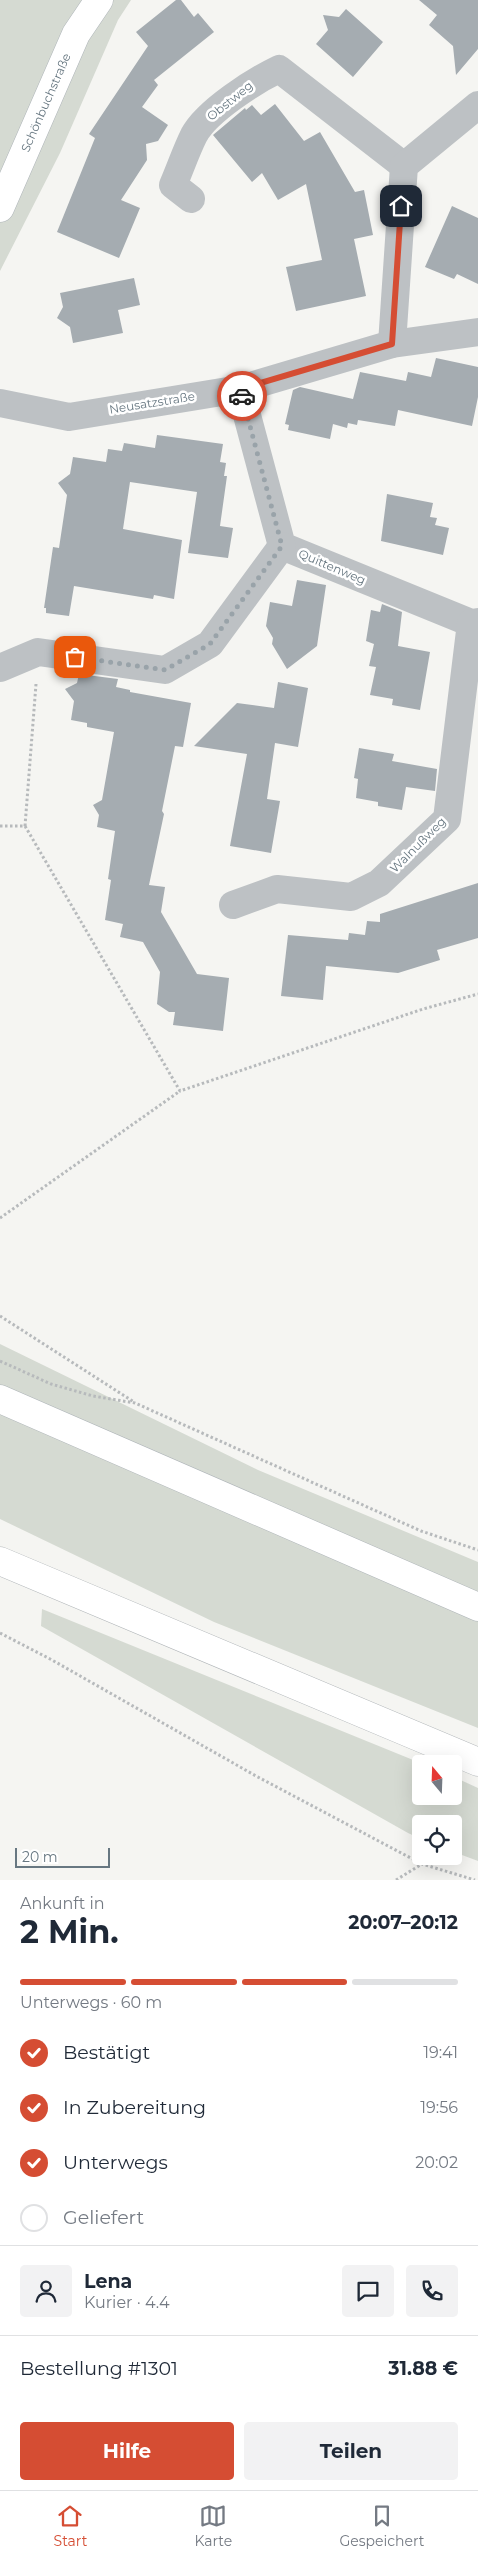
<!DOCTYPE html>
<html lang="de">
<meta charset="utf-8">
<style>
body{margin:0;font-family:Montserrat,sans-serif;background:#f2f2f3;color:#1f2937;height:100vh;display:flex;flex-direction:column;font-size:19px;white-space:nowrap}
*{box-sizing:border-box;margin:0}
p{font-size:16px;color:#747a83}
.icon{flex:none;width:28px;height:28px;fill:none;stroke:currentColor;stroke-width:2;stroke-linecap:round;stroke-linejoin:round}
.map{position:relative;height:1880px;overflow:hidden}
.panel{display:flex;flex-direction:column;background:#fff;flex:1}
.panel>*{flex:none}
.needle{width:32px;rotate:341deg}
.fabs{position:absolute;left:412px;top:1755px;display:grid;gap:10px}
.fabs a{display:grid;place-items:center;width:50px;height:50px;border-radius:5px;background:#fff;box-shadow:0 5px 20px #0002;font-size:25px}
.scale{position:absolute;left:15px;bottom:12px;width:95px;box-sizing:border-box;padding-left:5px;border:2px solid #677781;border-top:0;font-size:14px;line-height:18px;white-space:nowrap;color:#677781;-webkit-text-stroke:4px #fff;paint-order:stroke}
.pin{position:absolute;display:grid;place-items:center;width:42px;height:42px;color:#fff;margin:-21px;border-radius:10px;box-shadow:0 2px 8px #0006}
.courier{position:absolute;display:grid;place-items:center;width:50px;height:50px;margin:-25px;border:4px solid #d54d33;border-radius:50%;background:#fff;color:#222;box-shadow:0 1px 6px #0007}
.head em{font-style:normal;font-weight:700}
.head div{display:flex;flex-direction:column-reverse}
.head{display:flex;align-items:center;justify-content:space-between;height:85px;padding:0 20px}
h1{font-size:32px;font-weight:700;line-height:38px}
.bar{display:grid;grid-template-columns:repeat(4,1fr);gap:8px 5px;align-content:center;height:60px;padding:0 20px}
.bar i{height:6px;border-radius:4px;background:#e0e1e3}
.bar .active{background:#d54d33}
.bar p{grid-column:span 4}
.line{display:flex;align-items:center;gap:12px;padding:0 20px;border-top:1px solid #e0e1e3}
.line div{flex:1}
.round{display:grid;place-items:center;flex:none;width:52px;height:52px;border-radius:5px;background:#f2f2f3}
ol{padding:0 20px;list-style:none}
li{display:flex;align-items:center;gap:15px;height:55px}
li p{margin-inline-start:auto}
li .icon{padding:5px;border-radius:50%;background:#d54d33;color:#fff;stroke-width:4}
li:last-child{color:#747a83}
li i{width:28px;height:28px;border:2px solid #e0e1e3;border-radius:50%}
.cta{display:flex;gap:10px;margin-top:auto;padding:10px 20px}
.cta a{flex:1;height:58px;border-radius:5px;background:#d54d33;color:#fff;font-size:20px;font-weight:700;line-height:58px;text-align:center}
.cta a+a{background:#f2f2f3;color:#1f2937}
.dock{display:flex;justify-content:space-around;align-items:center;height:70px;border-top:1px solid #e0e1e3;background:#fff;font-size:14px;color:#747a83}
.dock a{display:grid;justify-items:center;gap:2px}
.dock .active{color:#d54d33}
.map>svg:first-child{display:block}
</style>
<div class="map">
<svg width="478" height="1880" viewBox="0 0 478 1880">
<rect width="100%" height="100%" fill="#f5f5f2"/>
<g fill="#d5dad2">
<polygon points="0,0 131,0 118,20 60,153 0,271"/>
<polygon points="0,1344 258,1470 478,1562 478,1728 214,1622 0,1519"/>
<polygon points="42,1609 423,1764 421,1796 454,1796 454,1777 478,1788 478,1861 454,1852 454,1824 421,1824 421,1839 408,1833 41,1626"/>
</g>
<g fill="#a5acb1">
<polygon points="176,0 181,0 194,17 198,13 214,32 154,80 158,85 142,107 168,125 158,141 146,144 147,160 121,200 140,208 119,258 57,232 95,138 89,134 148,46 136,32"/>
<polygon points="419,0 478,0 478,49 456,75 453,46 429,25 437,15"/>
<polygon points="346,9 383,42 353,77 316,44 328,30 323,15 339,17"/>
<polygon points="275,104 304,141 320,132 355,192 364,190 373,235 354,239 366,296 296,311 286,267 322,260 306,184 278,200 262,173 252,182 213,135 245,108 246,110 252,105 261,115"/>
<polygon points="452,206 478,218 478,284 457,274 454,279 425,267"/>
<polygon points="134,278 140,305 118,310 123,333 73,343 70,327 57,318 63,307 60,293"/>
<polygon points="436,358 478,367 478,397 472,426 398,410 395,426 358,420 357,425 348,423 347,428 333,424 330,439 288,430 289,425 285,424 293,390 300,387 353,399 360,372 406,381 408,372 431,377"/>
<polygon points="157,435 223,444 220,462 226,463 224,476 227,476 220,526 233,528 228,558 188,553 197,492 130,482 123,529 182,540 174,599 154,595 153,599 74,586 69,616 46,613 46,608 44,608 53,547 59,548 67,495 58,483 70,474 73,457 106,462 108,449 122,451 124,443 155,448"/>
<polygon points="387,494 433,503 430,517 437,518 435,525 449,528 443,555 381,541"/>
<polygon points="297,580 326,585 317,646 287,669 272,644 273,638 266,626 270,602 292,606"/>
<polygon points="382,604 402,612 398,646 430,652 420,710 392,705 393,699 370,695 376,667 369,666 374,644 366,641 371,610 380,612"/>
<polygon points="79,674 118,679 116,687 130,690 130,692 191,703 183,747 175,746 162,811 164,814 149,885 165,887 161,912 197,974 229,978 223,1031 173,1025 175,1012 169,1012 157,1004 160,972 143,942 120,937 123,924 105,920 111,880 108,879 115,831 97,827 99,815 93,805 102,800 114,732 87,727 87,723 71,720 74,701 65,689 77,683"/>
<polygon points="278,682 308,688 298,747 275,743 267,799 280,801 271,853 230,846 247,754 194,746 237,703 274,708"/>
<polygon points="359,748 394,754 392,761 437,769 435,791 406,787 402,810 378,806 378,802 356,798 358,779 354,778"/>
<polygon points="478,883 478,938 437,950 440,960 398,973 326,966 323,1000 281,996 288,935 348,940 349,933 365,935 367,921 380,922 380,914"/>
</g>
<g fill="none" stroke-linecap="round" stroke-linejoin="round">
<defs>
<g id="secondary">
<path id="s1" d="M0 208 76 34 99 0"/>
<polyline points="0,1399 478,1607"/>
</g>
<polyline id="primary" points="0,1561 478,1762"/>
</defs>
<use href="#secondary" stroke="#afb5b9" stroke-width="29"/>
<use href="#primary" stroke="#b0b5b8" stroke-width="29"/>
<g stroke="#b7babc" stroke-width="3" stroke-dasharray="2.5 2.5" stroke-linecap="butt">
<polyline points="0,826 25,826 180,1091 423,1009 478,994"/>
<polyline points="25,826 36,684"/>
<polyline points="0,1218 180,1091"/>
<polyline points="0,1316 134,1402"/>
<polyline points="0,1361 51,1384 93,1396 135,1403 421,1531 478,1550"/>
<polyline points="0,1633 52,1660 256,1776 422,1864 475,1880"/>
<polyline points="396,1880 422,1864"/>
</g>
<g stroke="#bdc1c4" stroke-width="28">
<path d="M191 199 173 185C180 169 186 151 194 135 207 111 254 81 279 69L404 166"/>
<polyline points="392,344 404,166 478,105"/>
<polyline points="240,389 282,546 471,623 478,622"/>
<polyline points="0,403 69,417 240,389 392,344 478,332"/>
<polyline points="0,668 38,652 165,670 210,644 282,546"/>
<polyline points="233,905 277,889 351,897 379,883 447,819 471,623"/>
</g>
<use href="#secondary" stroke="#fff" stroke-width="28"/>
<use href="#primary" stroke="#fff" stroke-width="28"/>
</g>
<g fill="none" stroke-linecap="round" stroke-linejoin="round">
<polyline stroke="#99a3a9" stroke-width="5" stroke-dasharray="0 9" points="75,657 165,670 210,644 282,546 242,396"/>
<polyline stroke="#d54d33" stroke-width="6" points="242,396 240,389 392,344 401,206"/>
</g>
<g text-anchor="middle" stroke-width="5" stroke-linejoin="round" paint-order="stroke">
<g font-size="12" fill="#677781" stroke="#fff">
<text transform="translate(230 101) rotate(-39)" y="4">Obstweg</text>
<text dy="4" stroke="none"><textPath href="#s1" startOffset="115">Schönbuchstraße</textPath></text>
<text transform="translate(152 403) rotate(-9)" y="4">Neusatzstraße</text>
<text transform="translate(332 567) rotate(23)" y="4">Quittenweg</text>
<text transform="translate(418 845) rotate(-45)" y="4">Walnußweg</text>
</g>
</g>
</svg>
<div class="fabs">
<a><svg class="needle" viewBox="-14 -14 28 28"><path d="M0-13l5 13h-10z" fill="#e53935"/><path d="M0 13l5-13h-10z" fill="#747a83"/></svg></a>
<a><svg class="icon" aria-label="locate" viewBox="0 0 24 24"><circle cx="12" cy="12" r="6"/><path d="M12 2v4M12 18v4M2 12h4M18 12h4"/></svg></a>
</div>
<div class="scale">20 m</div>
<div class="pin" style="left:75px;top:657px;background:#ea580c"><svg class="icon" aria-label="bag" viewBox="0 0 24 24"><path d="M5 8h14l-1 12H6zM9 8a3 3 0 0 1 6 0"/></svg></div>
<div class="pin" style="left:401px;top:206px;background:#1f2937"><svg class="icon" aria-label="home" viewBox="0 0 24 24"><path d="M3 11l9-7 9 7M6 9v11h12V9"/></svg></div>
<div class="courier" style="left:242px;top:396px"><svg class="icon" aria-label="car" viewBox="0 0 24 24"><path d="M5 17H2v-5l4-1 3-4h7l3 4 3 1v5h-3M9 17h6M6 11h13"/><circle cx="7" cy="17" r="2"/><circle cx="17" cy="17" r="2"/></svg></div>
</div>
<section class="panel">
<div class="head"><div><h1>2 Min.</h1><p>Ankunft in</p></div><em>20:07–20:12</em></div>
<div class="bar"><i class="active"></i><i class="active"></i><i class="active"></i><i></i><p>Unterwegs · 60 m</p></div>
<ol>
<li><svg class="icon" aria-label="check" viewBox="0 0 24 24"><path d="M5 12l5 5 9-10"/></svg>Bestätigt<p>19:41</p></li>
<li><svg class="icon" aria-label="check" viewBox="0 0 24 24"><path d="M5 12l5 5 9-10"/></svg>In Zubereitung<p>19:56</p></li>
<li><svg class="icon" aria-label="check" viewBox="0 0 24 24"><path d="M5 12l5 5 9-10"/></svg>Unterwegs<p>20:02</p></li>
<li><i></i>Geliefert</li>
</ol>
<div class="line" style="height:90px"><a class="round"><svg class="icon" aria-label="person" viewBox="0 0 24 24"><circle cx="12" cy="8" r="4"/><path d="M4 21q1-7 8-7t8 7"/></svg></a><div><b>Lena</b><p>Kurier · 4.4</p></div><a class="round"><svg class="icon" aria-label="chat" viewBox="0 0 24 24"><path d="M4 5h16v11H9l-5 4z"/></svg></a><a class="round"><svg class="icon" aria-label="phone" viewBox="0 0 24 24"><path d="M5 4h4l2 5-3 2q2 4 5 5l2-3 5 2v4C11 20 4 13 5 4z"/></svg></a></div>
<div class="line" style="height:65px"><div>Bestellung #1301</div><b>31.88 €</b></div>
<div class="cta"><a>Hilfe</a><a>Teilen</a></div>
</section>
<nav class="dock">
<a class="active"><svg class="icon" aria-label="home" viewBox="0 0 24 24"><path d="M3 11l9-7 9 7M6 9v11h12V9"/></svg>Start</a>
<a><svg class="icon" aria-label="map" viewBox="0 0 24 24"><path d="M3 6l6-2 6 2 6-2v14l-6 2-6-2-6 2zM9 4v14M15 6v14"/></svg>Karte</a>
<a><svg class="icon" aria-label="saved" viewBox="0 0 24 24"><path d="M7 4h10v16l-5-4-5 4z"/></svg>Gespeichert</a>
</nav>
